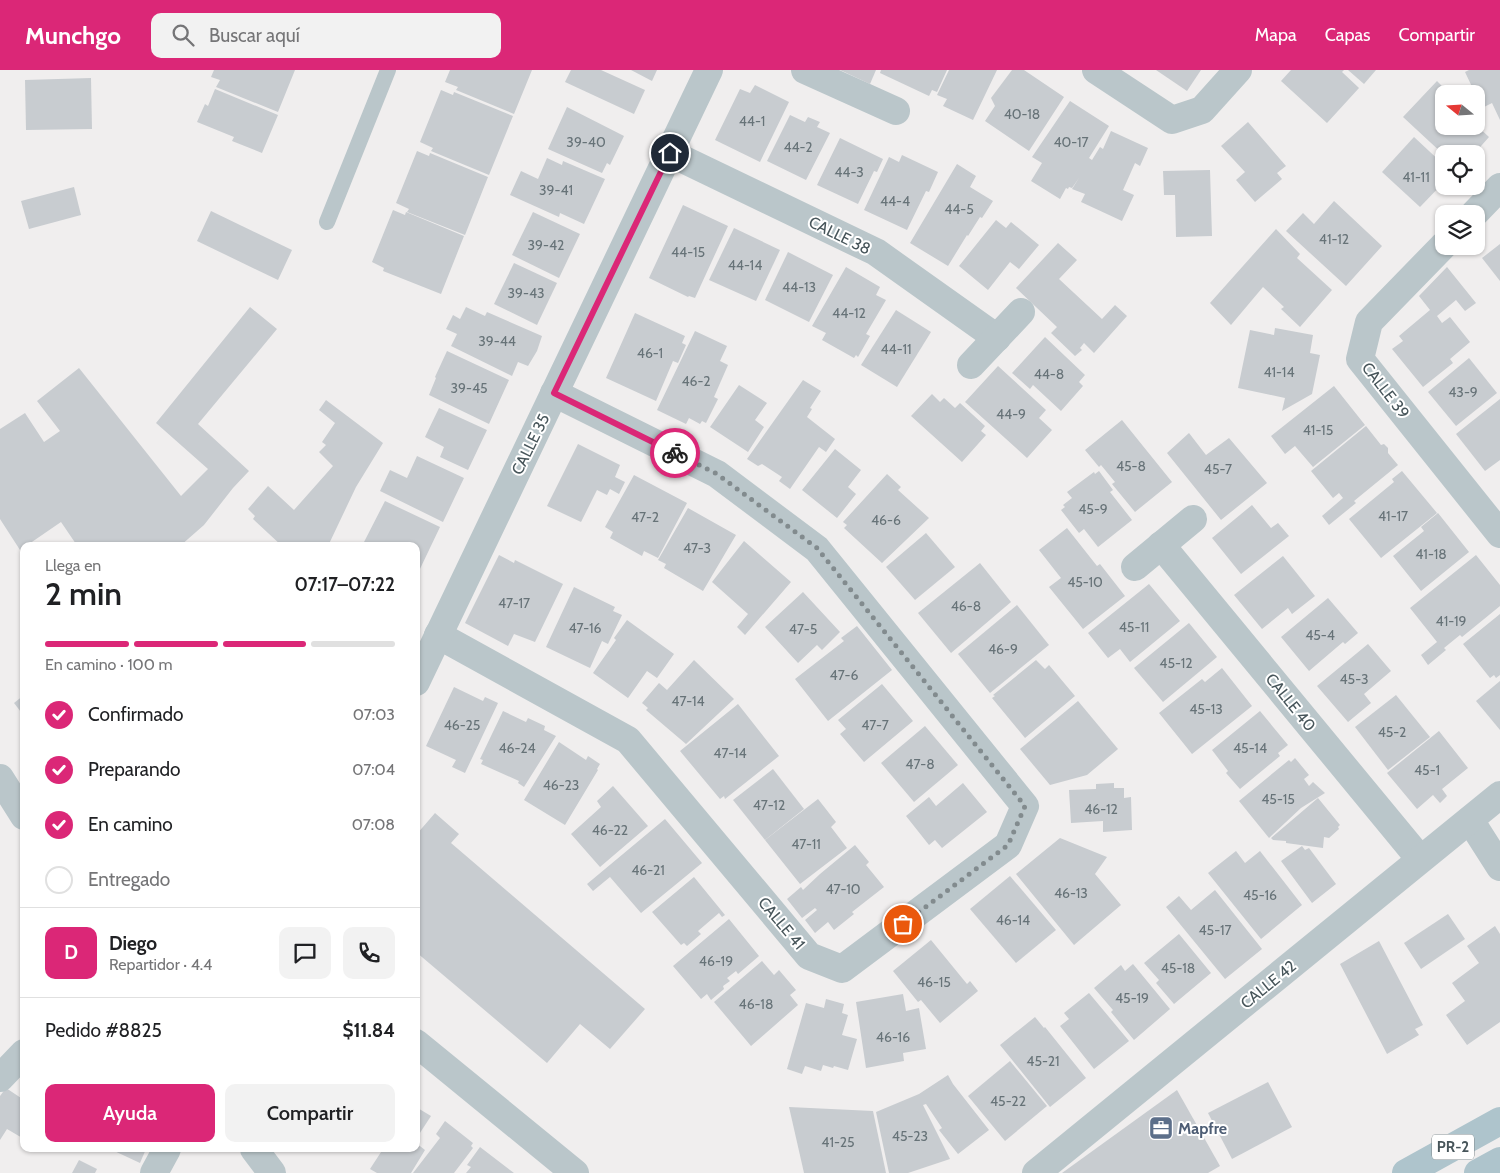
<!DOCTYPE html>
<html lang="es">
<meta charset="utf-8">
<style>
body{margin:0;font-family:Cabin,sans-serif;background:#f2f2f2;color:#202124;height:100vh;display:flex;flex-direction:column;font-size:19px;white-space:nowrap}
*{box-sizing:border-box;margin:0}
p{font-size:16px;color:#757577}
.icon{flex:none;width:28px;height:28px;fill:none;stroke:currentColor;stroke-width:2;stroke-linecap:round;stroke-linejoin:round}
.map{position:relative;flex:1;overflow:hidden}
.panel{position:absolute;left:20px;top:472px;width:400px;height:610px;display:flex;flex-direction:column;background:#fff;border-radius:10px;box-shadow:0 1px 4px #0004}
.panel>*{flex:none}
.needle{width:32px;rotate:288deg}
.controls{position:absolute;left:1435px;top:15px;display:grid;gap:10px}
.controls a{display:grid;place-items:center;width:50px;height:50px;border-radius:10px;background:#fff;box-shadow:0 1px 4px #0004;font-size:25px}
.pin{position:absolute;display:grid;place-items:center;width:42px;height:42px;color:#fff;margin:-21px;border:2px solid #fff;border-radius:50%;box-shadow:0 1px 5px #0007}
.courier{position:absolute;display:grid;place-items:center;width:50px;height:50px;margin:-25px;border:4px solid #db2777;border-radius:50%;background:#fff;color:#222;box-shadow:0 1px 6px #0007}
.overview em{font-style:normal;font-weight:600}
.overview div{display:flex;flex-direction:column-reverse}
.overview{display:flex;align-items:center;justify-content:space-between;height:85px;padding:0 25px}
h1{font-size:32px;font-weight:600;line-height:38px}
.bar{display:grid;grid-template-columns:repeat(4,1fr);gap:8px 5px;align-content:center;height:60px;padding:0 25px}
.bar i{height:6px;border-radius:4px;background:#e0e0e0}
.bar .selected{background:#db2777}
.bar p{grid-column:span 4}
.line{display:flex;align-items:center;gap:12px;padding:0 25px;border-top:1px solid #e0e0e0}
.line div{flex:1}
.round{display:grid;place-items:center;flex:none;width:52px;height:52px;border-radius:10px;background:#f2f2f2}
ol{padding:0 25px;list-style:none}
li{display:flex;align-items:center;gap:15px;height:55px}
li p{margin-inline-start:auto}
li .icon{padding:5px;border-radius:50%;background:#db2777;color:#fff;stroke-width:4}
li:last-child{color:#757577}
li i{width:28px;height:28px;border:2px solid #e0e0e0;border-radius:50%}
.action{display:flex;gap:10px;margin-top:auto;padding:10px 25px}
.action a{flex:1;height:58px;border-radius:10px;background:#db2777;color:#fff;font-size:20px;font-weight:600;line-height:58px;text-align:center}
.action a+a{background:#f2f2f2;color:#202124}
header{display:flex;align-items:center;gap:30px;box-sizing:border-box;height:70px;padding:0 25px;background:#db2777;color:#fff}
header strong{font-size:24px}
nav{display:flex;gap:28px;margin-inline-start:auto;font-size:18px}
.search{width:350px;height:45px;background:#f2f2f2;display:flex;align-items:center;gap:12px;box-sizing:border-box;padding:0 18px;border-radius:10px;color:#757577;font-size:19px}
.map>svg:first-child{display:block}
</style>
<header>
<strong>Munchgo</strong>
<div class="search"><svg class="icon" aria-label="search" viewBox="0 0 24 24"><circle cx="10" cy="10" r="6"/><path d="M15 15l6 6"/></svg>Buscar aquí</div>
<nav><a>Mapa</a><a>Capas</a><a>Compartir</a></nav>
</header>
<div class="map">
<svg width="1500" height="1103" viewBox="0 0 1500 1103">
<rect width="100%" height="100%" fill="#f0eeee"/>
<g fill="#c8ccd0">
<polygon points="214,0 295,0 278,42 216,17 220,10 211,7"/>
<polygon points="450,0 532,0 514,44 456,20 458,17 445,12"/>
<polygon points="571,0 601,0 645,20 634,44 565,12"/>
<polygon points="631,0 657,0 652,11"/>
<polygon points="840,0 876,0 870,14"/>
<polygon points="881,0 947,0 937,22 932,20 929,26 880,3"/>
<polygon points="949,0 997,0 973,50 943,36 947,29 937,25"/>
<polygon points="1012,0 1024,0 1064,27 1029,81 985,51 995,36 991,28"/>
<polygon points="1156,0 1201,0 1187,21"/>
<polygon points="1291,0 1344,0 1342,2 1359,18 1327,53 1281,11"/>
<polygon points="1348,0 1376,0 1364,14"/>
<polygon points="1469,0 1500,0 1500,50 1492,33 1482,38 1465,2"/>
<polygon points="91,8 92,59 26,60 25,10"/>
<polygon points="1437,11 1450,24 1444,24 1444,56 1477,56 1489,67 1474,84 1444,84 1444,85 1403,47"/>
<polygon points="755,15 789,32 760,92 715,70 740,19 750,23"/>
<polygon points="215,19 278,45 262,83 232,71 234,67 197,52 205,34 208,36"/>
<polygon points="441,20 453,25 454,22 513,46 489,105 431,81 433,78 420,72"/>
<polygon points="1070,31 1109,56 1089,88 1092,90 1100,77 1103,79 1111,61 1148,78 1140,96 1135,93 1123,120 1134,125 1122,151 1081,132 1085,124 1072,119 1079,108 1072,118 1069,117 1068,119 1066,118 1060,129 1031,111 1042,93 1032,87"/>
<polygon points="567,37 624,66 610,95 607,93 602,103 548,79"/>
<polygon points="790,45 805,52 808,47 820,52 817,57 830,63 806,110 767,91"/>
<polygon points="1248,52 1286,96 1277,103 1282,109 1255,132 1236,110 1245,102 1221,76"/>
<polygon points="1414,67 1444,95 1444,112 1420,137 1382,102"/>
<polygon points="840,68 883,89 877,102 874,101 858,134 817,115"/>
<polygon points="417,81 429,86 430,83 488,107 465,165 407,142 409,139 396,133"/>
<polygon points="902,85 938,102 929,122 926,121 907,160 864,140 889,87 899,92"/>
<polygon points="547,88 562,95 563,91 605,109 584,154 560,143 559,147 510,125 521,101 538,109"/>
<polygon points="957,94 976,106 970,117 993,131 982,148 980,147 968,166 967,165 948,196 910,173"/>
<polygon points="1210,100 1212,166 1176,167 1175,125 1164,125 1163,101"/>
<polygon points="74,117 81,145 29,159 21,131"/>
<polygon points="1334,131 1382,176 1346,216 1286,161 1303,143 1314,154"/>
<polygon points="683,135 728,156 695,228 689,226 688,227 649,208"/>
<polygon points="393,140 405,145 406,142 464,166 441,224 383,201 384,198 372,192"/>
<polygon points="211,141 292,180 278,210 197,171"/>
<polygon points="533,142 580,164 559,208 512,185"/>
<polygon points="996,150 1006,158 1011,152 1039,175 1019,199 1010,192 988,220 959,196"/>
<polygon points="734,158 780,180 756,231 709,210"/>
<polygon points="1276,159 1300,184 1297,188 1332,220 1300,257 1281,239 1284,237 1263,217 1231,255 1210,233"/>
<polygon points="1058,173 1077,190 1059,209 1102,249 1115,235 1127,246 1094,283 1084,273 1080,278 1082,280 1075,286 1051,263 1057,257 1016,218"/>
<polygon points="1500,174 1500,211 1482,188"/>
<polygon points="788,182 833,205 809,252 765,230"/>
<polygon points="514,193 557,213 537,255 494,234"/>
<polygon points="846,197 880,217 876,225 886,230 866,264 870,266 858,287 856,285 854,288 822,270 826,263 812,256"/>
<polygon points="1447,197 1476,233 1465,241 1456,230 1437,246 1442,253 1450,247 1470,272 1450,289 1453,293 1423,317 1392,279 1403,271 1399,266 1430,240 1419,226"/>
<polygon points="250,237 277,259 198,354 249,401 233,418 204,455 180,476 73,476 76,474 61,452 26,476 24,476 20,480 0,449 0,359 25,343 44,372 60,361 37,331 79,298 181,426 208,399 156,353"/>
<polygon points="466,237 485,246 487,242 542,266 537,281 528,296 518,292 512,306 451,276 457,264 446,259 453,245 460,249"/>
<polygon points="896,240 931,262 897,317 861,295"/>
<polygon points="635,243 685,266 682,273 686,275 678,293 673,291 656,331 606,308"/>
<polygon points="1275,258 1313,265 1310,283 1320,285 1312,324 1282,341 1285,328 1238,318 1250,260 1274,265"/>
<polygon points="695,261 727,276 720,291 728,295 714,327 718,329 706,353 702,351 700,354 689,348 686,354 657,340"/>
<polygon points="1045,267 1085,305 1079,312 1083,316 1061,341 1033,315 1030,319 1012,303"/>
<polygon points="447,281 509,310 489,354 429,325 436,308 435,307"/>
<polygon points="1469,288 1497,323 1456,356 1428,322"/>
<polygon points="998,296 1046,340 1039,348 1052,360 1027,388 965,332"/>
<polygon points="803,310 821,321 810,338 812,339 807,347 835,369 826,382 819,377 790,419 779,411 782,407 762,394 758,396 747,389"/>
<polygon points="739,315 767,333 755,350 764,357 748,382 710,357"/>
<polygon points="1334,316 1365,355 1313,397 1295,376 1285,384 1271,366"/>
<polygon points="932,324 940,332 944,328 955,338 960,333 985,356 981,361 986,365 962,392 911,346"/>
<polygon points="1500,329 1500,390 1485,401 1456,364"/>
<polygon points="326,330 383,373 356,417 328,476 282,476 253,449 255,446 248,439 268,416 294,440 333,396 319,382 326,375 322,372 335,353 319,340"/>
<polygon points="439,338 487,360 468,400 440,387 444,377 425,367"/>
<polygon points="1122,350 1172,412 1135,442 1112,414 1115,412 1101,395 1099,397 1085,380"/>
<polygon points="1366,356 1381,375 1384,374 1388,378 1388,383 1398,395 1354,431 1356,433 1329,455 1322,446 1343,428 1339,423 1333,428 1311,401"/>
<polygon points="1189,363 1206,385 1229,368 1267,413 1221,450 1167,383"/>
<polygon points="578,374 620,395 615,407 625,412 619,424 610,419 607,425 597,420 581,452 547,436"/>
<polygon points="835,379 861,400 848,417 856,424 837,448 802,420"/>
<polygon points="417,386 464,408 443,452 380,421 390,400 407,408"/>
<polygon points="1099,401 1113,420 1110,422 1132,450 1098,477 1084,459 1079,463 1061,440 1065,437 1063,435 1072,428 1067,422 1094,402 1095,404"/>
<polygon points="1402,401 1437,443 1381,488 1349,449 1394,412 1392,409"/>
<polygon points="887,404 901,417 898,420 929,448 882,493 844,458 847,455 843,452"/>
<polygon points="634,405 687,433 658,488 644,481 642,486 610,468 613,462 605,457"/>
<polygon points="385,431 440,457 419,501 416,500 416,476 368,476 363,474"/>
<polygon points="1252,435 1271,458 1278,453 1289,466 1241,504 1212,468"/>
<polygon points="688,438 736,465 703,521 664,498 666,494 658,490"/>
<polygon points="1438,443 1469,482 1421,521 1393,486 1424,461 1421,457"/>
<polygon points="1067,458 1097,496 1100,494 1125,526 1083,559 1049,517 1061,508 1039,480"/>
<polygon points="926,463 955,497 915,530 886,497"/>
<polygon points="744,471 791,512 745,565 737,557 748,544 712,512"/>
<polygon points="499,485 514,493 515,490 563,514 535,572 514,564 508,576 465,553"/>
<polygon points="1476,485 1500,515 1500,536 1462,567 1460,565 1444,578 1446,580 1428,595 1421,585 1437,572 1410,538"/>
<polygon points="1283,486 1315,526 1292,544 1288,538 1262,559 1234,525"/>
<polygon points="980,493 1011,532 951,583 918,543"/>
<polygon points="1149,514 1180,551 1130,592 1120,579 1108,588 1088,563"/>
<polygon points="574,517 615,537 613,541 622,545 608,574 602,571 590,598 546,577"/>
<polygon points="803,522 840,562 822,580 817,575 798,593 765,557"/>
<polygon points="1328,528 1358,563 1345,574 1343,572 1309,601 1281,567"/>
<polygon points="1017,535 1049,575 990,623 958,584"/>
<polygon points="1500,544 1500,605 1496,608 1494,605 1490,608 1463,574"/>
<polygon points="627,550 674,584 657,608 647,601 628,628 593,603 616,570 614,568"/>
<polygon points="1189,553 1217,587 1163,632 1134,598"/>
<polygon points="857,556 892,600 828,651 795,609 844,571 841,568"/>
<polygon points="1368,574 1391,601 1364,624 1371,633 1348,652 1317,616"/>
<polygon points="694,590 734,629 686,674 646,640 648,638 642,633 659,613 667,620"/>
<polygon points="1036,590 1045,599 1049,595 1075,626 1025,668 992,628 995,626 993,625"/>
<polygon points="1222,598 1252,636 1192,684 1159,643 1202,609 1205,612"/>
<polygon points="1500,611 1500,660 1476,631"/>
<polygon points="882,614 913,651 864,692 840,664 846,659 838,650"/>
<polygon points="454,617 483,631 485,627 498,633 465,703 452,697 456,690 426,676"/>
<polygon points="24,625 24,646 14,633"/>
<polygon points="1396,625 1430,667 1388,700 1355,657"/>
<polygon points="1078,631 1118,679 1087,705 1050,715 1020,679"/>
<polygon points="738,634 779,686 725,729 724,726 720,729 680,681"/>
<polygon points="503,641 526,652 528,648 545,656 544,660 556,666 524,717 518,713 519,711 481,694 483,690 480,689"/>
<polygon points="1260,641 1288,675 1278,683 1280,686 1240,719 1226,703 1228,701 1212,680"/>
<polygon points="925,656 958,695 914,732 881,693"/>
<polygon points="1439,661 1468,698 1442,719 1447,726 1440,733 1433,725 1417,739 1387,703"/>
<polygon points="559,672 586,690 588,686 600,694 597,699 598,700 565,755 524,730"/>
<polygon points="1295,688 1309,705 1304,709 1309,716 1313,712 1325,723 1301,738 1269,768 1239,731 1289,690 1291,692"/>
<polygon points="773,699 804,739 765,770 733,730"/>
<polygon points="963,713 987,742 942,778 935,770 929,775 906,746 929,727 936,736"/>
<polygon points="1114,713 1114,718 1124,718 1124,728 1131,727 1132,760 1103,762 1103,751 1071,753 1069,720 1096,719 1096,714"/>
<polygon points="613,716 648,756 600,797 571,764 601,737 597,731"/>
<polygon points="1318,728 1340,755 1338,757 1339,759 1329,768 1324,767 1323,778 1286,773 1286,771 1273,770 1271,768"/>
<polygon points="818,729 836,752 831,757 847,778 800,814 765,770"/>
<polygon points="435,743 459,764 451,773 645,939 610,979 580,954 547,993 416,882 416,765"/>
<polygon points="665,749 702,793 641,843 610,807 593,821 587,814"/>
<polygon points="1060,768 1107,787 1095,804 1121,835 1074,875 1016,804"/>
<polygon points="855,775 869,792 866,795 884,817 852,842 854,844 834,860 828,852 815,863 805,850 817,840 815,838 802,848 787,829 801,817 803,820 820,804"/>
<polygon points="1302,776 1305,780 1309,778 1336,814 1312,833 1281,791"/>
<polygon points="1236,781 1245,793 1260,781 1302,835 1261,869 1208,803"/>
<polygon points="1010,806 1056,860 1016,893 970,839"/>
<polygon points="694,807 725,845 722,847 719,843 698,861 701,864 687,876 684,873 681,875 652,842"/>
<polygon points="1215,820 1262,879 1225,909 1166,837 1179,826 1191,840"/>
<polygon points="1448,844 1465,869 1421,899 1404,873"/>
<polygon points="729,849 759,886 738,904 736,901 727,908 730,911 723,916 724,919 711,930 707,924 701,929 673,896"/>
<polygon points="1495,856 1500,864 1500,952 1467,975 1446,945 1465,931 1452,913 1479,893 1467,876"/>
<polygon points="1179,864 1211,903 1174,934 1156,913 1159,910 1144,893"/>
<polygon points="931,870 967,914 970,911 978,921 940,953 921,930 918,932 893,901"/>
<polygon points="1379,871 1423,955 1415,959 1419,965 1387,984 1340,894"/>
<polygon points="762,891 774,905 779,900 796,920 790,925 798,935 751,976 714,932"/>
<polygon points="1133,894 1170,939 1134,970 1111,942 1113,940 1094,918 1121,895 1125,901"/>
<polygon points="1089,923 1129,971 1094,999 1060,956 1069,949 1064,943"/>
<polygon points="903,924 906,941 919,938 926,979 903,983 904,991 866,998 856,932"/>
<polygon points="826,929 844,934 842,943 848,945 842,965 857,969 848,1000 834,996 833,998 823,995 821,1001 805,996 802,1004 787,999 806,933 824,938"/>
<polygon points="1035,947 1044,958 1045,957 1086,1008 1050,1037 1000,975"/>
<polygon points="1010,991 1047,1036 1005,1071 968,1026"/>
<polygon points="948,1005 953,1014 989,1060 958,1084 939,1060 942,1058 926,1034 923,1035 950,1089 908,1103 889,1103 876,1042 919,1024"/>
<polygon points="1268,1012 1292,1057 1232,1089 1208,1043"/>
<polygon points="6,1018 24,1030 24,1069 7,1059 0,1070 0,1026"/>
<polygon points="1177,1020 1220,1096 1208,1103 1062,1103"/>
<polygon points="416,1037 431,1046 416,1069"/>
<polygon points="789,1037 873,1041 886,1103 804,1103"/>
<polygon points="445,1051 473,1073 471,1076 473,1078 454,1103 413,1103 440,1068 436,1064"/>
<polygon points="416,1073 425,1080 411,1103 377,1103 370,1099 383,1079 416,1079"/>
<polygon points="480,1077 514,1103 466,1103 471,1097 467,1095"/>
<polygon points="110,1079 146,1079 140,1093"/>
<polygon points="79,1090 97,1099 95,1103 72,1103"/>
</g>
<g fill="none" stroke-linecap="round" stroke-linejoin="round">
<polyline stroke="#bac6ca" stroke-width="16" points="327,152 388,0"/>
<g stroke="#bac6ca" stroke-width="28">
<polyline points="805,0 896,41"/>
<polyline points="1096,0 1172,50 1202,40 1238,0"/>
<polyline points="670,83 876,182 997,268"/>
<polyline points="1474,144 1500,117"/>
<polyline points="1444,175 1369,252 1360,289 1500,464"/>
<polyline points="971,295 1021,242"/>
<polyline points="1161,475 1420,789"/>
<polyline points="1135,497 1193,449"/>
<polyline points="438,565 628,670 809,886 842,899 1008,775 1025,736 817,479 717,404 554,323"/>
<polyline points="416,612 709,0"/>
<polyline points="1470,750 1500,797"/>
<polyline points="416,973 575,1103"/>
<polyline points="154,1103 167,1079"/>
<polyline points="1036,1103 1500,725"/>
</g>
<g stroke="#bac6ca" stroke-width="28">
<polyline points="0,708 24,746"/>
<polyline points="0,1008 24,983"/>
<polyline points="254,1079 272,1103"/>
</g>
<g stroke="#aec4cc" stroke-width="28">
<polyline points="1406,1103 1500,1051"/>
<polyline points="1478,1103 1500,1091"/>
</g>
</g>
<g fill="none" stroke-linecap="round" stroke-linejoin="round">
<polyline stroke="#828b8e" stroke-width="5" stroke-dasharray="0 9" points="675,383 717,404 817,478 1025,736 1008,775 903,854"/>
<polyline stroke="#db2777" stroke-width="6" points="670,83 554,323 675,383"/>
</g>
<defs>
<symbol id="office-square" viewBox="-11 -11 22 22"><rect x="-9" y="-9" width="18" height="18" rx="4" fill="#5c6f8a" stroke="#fff"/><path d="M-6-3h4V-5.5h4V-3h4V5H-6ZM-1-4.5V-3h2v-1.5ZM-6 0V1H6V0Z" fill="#fff"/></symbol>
</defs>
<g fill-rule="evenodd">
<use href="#office-square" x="1147" y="1044" width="28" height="28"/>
</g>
<g text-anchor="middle" stroke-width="4" stroke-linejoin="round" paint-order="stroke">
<g font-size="14" fill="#677378">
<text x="1022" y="49">40-18</text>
<text x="752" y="56">44-1</text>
<text x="586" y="77">39-40</text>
<text x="1071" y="77">40-17</text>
<text x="798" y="82">44-2</text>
<text x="849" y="107">44-3</text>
<text x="1416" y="112">41-11</text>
<text x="556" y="125">39-41</text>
<text x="895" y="136">44-4</text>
<text x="959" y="144">44-5</text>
<text x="1334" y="174">41-12</text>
<text x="546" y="180">39-42</text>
<text x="688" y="187">44-15</text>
<text x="745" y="200">44-14</text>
<text x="799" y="222">44-13</text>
<text x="526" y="228">39-43</text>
<text x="849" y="248">44-12</text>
<text x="497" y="276">39-44</text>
<text x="896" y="284">44-11</text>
<text x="650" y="288">46-1</text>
<text x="1279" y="307">41-14</text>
<text x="1049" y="309">44-8</text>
<text x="696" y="316">46-2</text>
<text x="469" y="323">39-45</text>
<text x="1463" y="327">43-9</text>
<text x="1011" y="349">44-9</text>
<text x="1318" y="365">41-15</text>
<text x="1131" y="401">45-8</text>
<text x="1218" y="404">45-7</text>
<text x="1093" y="444">45-9</text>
<text x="1393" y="451">41-17</text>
<text x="645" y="452">47-2</text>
<text x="886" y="455">46-6</text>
<text x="697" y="483">47-3</text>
<text x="1431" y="489">41-18</text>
<text x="1085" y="517">45-10</text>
<text x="514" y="538">47-17</text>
<text x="966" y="541">46-8</text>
<text x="1451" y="556">41-19</text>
<text x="1134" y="562">45-11</text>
<text x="585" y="563">47-16</text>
<text x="803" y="564">47-5</text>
<text x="1320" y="570">45-4</text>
<text x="1003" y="584">46-9</text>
<text x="1176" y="598">45-12</text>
<text x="844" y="610">47-6</text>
<text x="1354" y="614">45-3</text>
<text x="688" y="636">47-14</text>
<text x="1206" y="644">45-13</text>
<text x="462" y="660">46-25</text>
<text x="875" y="660">47-7</text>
<text x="1392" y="667">45-2</text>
<text x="517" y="683">46-24</text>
<text x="1250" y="683">45-14</text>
<text x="730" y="688">47-14</text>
<text x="920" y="699">47-8</text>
<text x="1427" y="705">45-1</text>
<text x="561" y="720">46-23</text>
<text x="1278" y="734">45-15</text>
<text x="769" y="740">47-12</text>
<text x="1101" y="744">46-12</text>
<text x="610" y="765">46-22</text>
<text x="806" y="779">47-11</text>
<text x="648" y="805">46-21</text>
<text x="843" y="824">47-10</text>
<text x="1071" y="828">46-13</text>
<text x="1260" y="830">45-16</text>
<text x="1013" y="855">46-14</text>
<text x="1215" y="865">45-17</text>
<text x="716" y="896">46-19</text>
<text x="1178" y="903">45-18</text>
<text x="934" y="917">46-15</text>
<text x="1132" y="933">45-19</text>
<text x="756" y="939">46-18</text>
<text x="893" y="972">46-16</text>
<text x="1043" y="996">45-21</text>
<text x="1008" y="1036">45-22</text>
<text x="910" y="1071">45-23</text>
<text x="838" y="1077">41-25</text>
</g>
<rect fill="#fff" stroke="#7e888c" stroke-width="1" x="1432" y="1064.5" width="42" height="25" rx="4"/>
<g font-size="15" font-weight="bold" fill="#47555a">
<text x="1453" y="1082">PR-2</text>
</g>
<g font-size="16" fill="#47555a" stroke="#fff">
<text transform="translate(840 165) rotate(26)" y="6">CALLE 38</text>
<text transform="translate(1386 320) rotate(52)" y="6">CALLE 39</text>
<text transform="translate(530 374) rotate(-64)" y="6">CALLE 35</text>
<text transform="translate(1291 632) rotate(51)" y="6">CALLE 40</text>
<text transform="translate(782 853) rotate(50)" y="6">CALLE 41</text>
<text transform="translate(1268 914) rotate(-39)" y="6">CALLE 42</text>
</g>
<g font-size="16" font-weight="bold" fill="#4e5e75" stroke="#fff" text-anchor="start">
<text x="1178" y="1064">Mapfre</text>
</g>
</g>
</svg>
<div class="controls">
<a><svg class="needle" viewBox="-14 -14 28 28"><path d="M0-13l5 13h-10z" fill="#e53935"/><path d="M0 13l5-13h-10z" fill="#757577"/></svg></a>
<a><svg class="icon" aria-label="locate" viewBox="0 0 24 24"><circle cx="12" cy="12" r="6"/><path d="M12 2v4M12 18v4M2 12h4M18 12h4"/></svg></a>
<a><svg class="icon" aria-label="layers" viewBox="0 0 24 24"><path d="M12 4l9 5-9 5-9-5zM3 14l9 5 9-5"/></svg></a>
</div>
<div class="pin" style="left:903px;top:854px;background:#ea580c"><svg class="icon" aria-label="bag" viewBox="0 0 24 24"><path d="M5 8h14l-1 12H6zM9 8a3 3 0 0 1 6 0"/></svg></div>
<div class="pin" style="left:670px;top:83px;background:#1f2937"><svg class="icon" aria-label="home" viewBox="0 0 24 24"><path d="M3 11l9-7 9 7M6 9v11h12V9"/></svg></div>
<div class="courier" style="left:675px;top:383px"><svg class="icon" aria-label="bike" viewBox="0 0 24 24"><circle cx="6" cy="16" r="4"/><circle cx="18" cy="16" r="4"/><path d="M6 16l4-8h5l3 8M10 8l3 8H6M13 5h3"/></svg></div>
<section class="panel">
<div class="overview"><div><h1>2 min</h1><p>Llega en</p></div><em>07:17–07:22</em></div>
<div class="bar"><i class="selected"></i><i class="selected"></i><i class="selected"></i><i></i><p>En camino · 100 m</p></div>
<ol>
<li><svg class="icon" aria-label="check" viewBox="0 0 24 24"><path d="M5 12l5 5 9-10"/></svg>Confirmado<p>07:03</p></li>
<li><svg class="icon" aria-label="check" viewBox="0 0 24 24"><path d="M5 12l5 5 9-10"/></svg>Preparando<p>07:04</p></li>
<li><svg class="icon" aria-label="check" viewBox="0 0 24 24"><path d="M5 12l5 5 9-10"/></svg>En camino<p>07:08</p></li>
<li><i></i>Entregado</li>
</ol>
<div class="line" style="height:90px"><b class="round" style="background:#db2777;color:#fff">D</b><div><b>Diego</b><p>Repartidor · 4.4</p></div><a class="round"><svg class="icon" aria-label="chat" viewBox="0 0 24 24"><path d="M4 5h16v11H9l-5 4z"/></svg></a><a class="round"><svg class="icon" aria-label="phone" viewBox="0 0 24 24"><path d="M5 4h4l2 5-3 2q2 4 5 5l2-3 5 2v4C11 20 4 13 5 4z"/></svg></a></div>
<div class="line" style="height:65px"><div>Pedido #8825</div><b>$11.84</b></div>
<div class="action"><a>Ayuda</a><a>Compartir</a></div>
</section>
</div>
